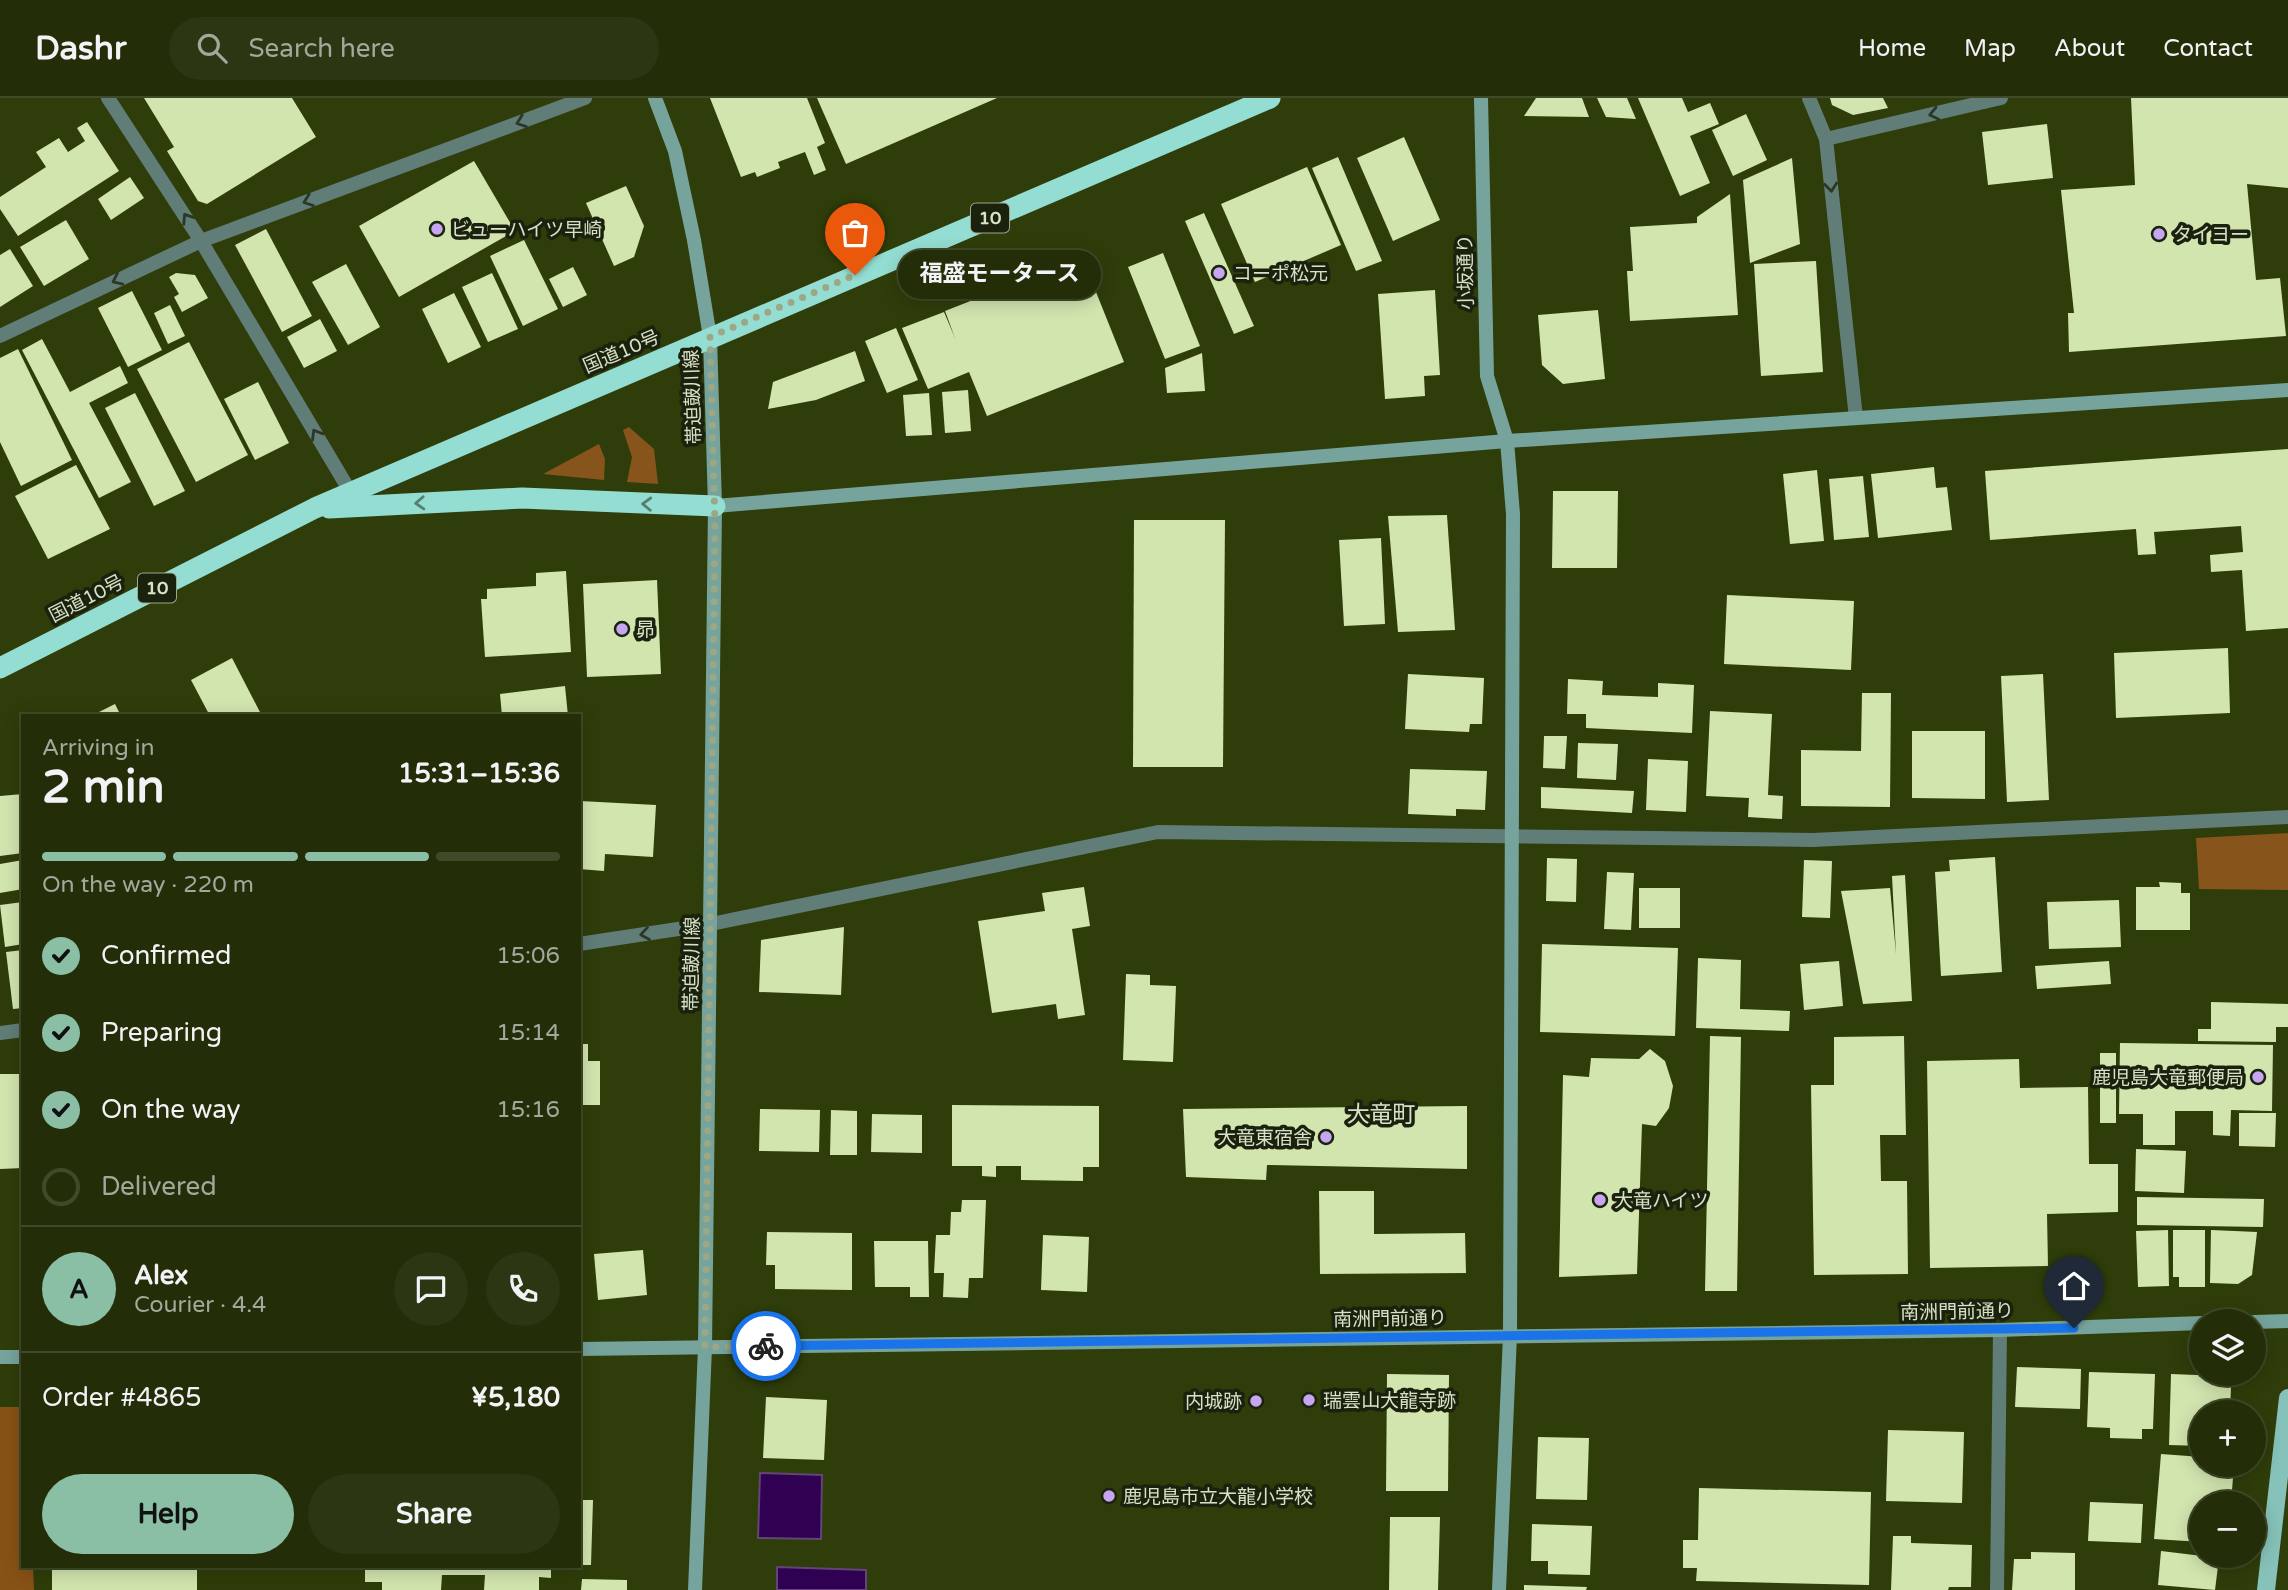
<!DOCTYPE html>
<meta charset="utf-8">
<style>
body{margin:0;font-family:"Varela Round","Noto Sans JP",sans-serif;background:#2b3612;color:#f1f3f6;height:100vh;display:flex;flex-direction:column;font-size:26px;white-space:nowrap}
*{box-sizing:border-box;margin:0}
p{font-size:23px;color:#a3a89c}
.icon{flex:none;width:38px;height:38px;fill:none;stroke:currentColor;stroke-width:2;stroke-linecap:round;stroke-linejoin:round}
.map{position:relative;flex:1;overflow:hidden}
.side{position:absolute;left:21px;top:616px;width:560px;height:854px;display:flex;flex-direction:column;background:#232e08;border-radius:0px;box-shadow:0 4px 18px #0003,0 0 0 2px #404a29}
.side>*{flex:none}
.buttons{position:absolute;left:2189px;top:1211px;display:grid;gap:14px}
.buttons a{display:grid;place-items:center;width:77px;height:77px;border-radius:50%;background:#232e08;box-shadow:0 4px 18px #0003,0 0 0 2px #404a29;font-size:35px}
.pin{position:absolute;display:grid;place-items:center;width:60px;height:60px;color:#fff;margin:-72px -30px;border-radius:50% 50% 50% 0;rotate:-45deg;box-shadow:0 0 7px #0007}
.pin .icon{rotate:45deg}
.courier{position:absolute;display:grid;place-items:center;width:70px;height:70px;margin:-35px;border:5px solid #1a73e8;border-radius:50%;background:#fff;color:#222;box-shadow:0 2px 9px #0007}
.bubble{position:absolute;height:49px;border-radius:24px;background:#232e08;box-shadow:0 4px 18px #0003,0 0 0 2px #404a29;font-size:23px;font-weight:700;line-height:49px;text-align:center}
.head em{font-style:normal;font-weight:700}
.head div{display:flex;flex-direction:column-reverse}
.head{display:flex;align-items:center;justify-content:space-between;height:119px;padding:0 21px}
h1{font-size:46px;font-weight:700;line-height:52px}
.bar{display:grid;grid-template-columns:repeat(4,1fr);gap:10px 7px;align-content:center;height:84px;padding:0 21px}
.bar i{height:9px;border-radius:5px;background:#404a29}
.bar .on{background:#8abfa5}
.bar p{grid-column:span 4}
.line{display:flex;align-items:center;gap:18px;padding:0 21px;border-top:2px solid #404a29}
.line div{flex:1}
.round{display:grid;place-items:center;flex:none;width:74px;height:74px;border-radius:37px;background:#2b3612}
ol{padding:0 21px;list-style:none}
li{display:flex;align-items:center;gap:21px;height:77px}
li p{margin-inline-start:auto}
li .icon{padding:7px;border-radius:50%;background:#8abfa5;color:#111;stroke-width:4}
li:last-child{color:#a3a89c}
li i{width:38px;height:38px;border:4px solid #404a29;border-radius:50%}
.cta{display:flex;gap:14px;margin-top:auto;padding:14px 21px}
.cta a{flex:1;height:80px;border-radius:42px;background:#8abfa5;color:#111;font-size:28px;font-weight:700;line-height:80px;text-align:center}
.cta a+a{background:#2b3612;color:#f1f3f6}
header{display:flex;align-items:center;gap:42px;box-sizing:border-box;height:98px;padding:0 35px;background:#232e08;border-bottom:2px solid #404a29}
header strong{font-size:33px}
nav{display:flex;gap:38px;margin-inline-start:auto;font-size:24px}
.search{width:490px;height:63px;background:#2b3612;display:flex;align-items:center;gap:18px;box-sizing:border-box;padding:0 24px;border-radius:38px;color:#a3a89c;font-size:26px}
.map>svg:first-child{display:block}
</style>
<header>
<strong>Dashr</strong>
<div class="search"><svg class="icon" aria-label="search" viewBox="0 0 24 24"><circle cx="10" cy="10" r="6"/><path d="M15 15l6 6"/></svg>Search here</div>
<nav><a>Home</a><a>Map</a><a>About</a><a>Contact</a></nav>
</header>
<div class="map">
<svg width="2288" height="1492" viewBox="0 0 2288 1492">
<rect width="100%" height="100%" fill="#2f3d0a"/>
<g fill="#87541c">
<polygon points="629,329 654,351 658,386 627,384 632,359 623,332"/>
<polygon points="599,346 605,361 604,382 543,376"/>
<polygon points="2288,735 2288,792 2199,791 2196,740"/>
</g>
<polygon fill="#875215" points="0,1309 23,1309 23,1468 33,1468 34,1492 0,1492"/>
<g fill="#300053" stroke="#624476" stroke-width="2">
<polygon points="760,1375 822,1377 821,1441 758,1440"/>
<polygon points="777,1469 866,1472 866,1492 777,1492"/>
</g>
<g fill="#d2e5af">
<polygon points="144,0 292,0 316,39 207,106 198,103 167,53 174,49"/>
<polygon points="710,0 807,0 825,45 817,49 826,72 814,77 805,54 778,64 780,70 757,79 755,74 741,79"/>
<polygon points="817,0 997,0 846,66"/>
<polygon points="1536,0 1582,0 1589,19 1524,18"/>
<polygon points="1597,0 1627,0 1636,21 1606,19"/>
<polygon points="1638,0 1682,0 1688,14 1710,5 1719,26 1690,38 1710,85 1680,98"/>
<polygon points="1830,0 1883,0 1888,10 1853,17 1832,7"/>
<polygon points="2131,0 2288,0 2288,90 2247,86 2256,182 2280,180 2286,238 2069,254 2068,215 2074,215 2061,92 2135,87"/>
<polygon points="1746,16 1767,62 1733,78 1712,32"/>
<polygon points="87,24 119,73 18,138 0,111 0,99 46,69 36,54 59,40 68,54 85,43 77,30"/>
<polygon points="2047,26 2053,80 1988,87 1982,34"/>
<polygon points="1404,39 1440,122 1393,143 1357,60"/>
<polygon points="1338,59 1382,163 1356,173 1312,70"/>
<polygon points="1792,60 1800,146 1750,165 1743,82"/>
<polygon points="474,63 515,133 399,199 359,128"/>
<polygon points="1307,69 1341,147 1255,184 1221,106"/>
<polygon points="130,79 144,100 111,122 98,101"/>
<polygon points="626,88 644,128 634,159 614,168 586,105"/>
<polygon points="1730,96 1738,217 1630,223 1627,173 1633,173 1630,129 1697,125 1697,119"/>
<polygon points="1204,115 1254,228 1234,236 1185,123"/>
<polygon points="66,122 89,161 44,188 20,149"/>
<polygon points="266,131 312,218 282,234 235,147"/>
<polygon points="524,142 558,211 523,228 490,158"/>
<polygon points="10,151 33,188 0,209 0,157"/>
<polygon points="1163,155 1200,248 1165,261 1128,169"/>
<polygon points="1082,159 1124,264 987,318 969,274 928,291 902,230 944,214 955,240 945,213"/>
<polygon points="1816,163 1823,274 1761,278 1754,166"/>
<polygon points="346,166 380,229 348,247 312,184"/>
<polygon points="573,169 587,197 563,209 549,181"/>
<polygon points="176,175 195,177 208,200 182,214 174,199 179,196 169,179"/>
<polygon points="492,175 518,231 488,244 462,189"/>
<polygon points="1435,192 1440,277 1424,278 1425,298 1385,301 1378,196"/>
<polygon points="132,193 162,252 128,269 98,210"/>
<polygon points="454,195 481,249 448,265 422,211"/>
<polygon points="170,207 185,238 168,246 154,215"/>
<polygon points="1598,212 1605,281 1563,286 1542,267 1538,217"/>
<polygon points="320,221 337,253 304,270 287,239"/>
<polygon points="896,230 918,282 887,295 865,243"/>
<polygon points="42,241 70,294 120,268 128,285 89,305 131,384 99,400 22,252"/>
<polygon points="189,244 248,357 196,384 137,271"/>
<polygon points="18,251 72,362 21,388 0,344 0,260"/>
<polygon points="855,253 865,283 816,302 768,311 773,284"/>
<polygon points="1202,255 1205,293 1167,295 1165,270"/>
<polygon points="258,284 289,345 255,362 224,301"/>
<polygon points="968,292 971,333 945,335 942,294"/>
<polygon points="135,295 185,393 154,408 105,310"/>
<polygon points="929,295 932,337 906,338 903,297"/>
<polygon points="2288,351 2288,530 2246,533 2242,472 2211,474 2210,457 2243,454 2241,428 2154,434 2156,456 2138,457 2136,431 1990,442 1985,373"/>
<polygon points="76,367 110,431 48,461 15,398"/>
<polygon points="1934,369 1936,390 1947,389 1952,432 1878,440 1871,376"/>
<polygon points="1817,372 1824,443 1790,446 1783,376"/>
<polygon points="1863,378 1869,439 1834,442 1829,381"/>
<polygon points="1553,393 1618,393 1617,470 1552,470"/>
<polygon points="1447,417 1455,532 1398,534 1388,418"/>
<polygon points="1134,422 1225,422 1223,669 1133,669"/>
<polygon points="1381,440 1385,526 1344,528 1339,442"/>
<polygon points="566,473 571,554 485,559 481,501 487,501 487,491 536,488 536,475"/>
<polygon points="657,482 661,576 587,579 583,486"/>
<polygon points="1727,497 1854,503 1851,572 1724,566"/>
<polygon points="2228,550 2230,615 2116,620 2114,555"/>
<polygon points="232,560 262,618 210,618 191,582"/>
<polygon points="1408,576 1484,580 1482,626 1470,626 1469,634 1405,631"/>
<polygon points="2043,576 2049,702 2007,704 2001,578"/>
<polygon points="1568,581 1603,583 1602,597 1658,599 1658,585 1694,587 1692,635 1586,630 1586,616 1567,616"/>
<polygon points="565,588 568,618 502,618 500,596"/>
<polygon points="1862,595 1891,595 1890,709 1801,708 1801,652 1861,653"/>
<polygon points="115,606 121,618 91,618"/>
<polygon points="1710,613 1772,616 1768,697 1783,698 1782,721 1748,719 1749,700 1706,698"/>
<polygon points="1912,633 1985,633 1985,701 1912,700"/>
<polygon points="1544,638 1567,638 1565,671 1543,670"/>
<polygon points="1578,645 1618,646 1616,682 1577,680"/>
<polygon points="1648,661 1688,663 1686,714 1646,712"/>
<polygon points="1410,671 1487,673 1485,712 1456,711 1456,718 1408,716"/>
<polygon points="1541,689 1634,693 1632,715 1541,710"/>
<polygon points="23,696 23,755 0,758 0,698"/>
<polygon points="580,703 656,707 653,759 605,756 604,773 579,771"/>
<polygon points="1995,759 2002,874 1941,878 1935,774 1950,773 1949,762"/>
<polygon points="1547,760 1577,761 1576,804 1546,803"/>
<polygon points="23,762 23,791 0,795 0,766"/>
<polygon points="1804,762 1832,763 1830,820 1802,819"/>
<polygon points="1607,774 1634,775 1631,832 1604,831"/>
<polygon points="1905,777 1912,903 1863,906 1841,793 1890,790 1896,856 1892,778"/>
<polygon points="2159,784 2181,785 2181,795 2190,795 2190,832 2136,832 2136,789 2160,789"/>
<polygon points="1084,789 1090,828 1072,831 1085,917 1058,921 1056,906 992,915 978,823 1045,813 1042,795"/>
<rect x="1639" y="790" width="41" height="40"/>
<polygon points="2119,802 2121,849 2049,851 2047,804"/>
<polygon points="23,804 23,846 5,849 0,807"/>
<polygon points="844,829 841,897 759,894 761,842"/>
<polygon points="1542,846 1678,850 1675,938 1540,934"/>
<polygon points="23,852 23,910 13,911 6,854"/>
<polygon points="1698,860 1741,862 1740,911 1790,913 1789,933 1696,930"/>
<polygon points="1839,863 1843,908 1804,912 1800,866"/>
<polygon points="2109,863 2111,886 2037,891 2035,868"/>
<polygon points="1126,876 1150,877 1150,887 1176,888 1173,964 1123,962"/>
<polygon points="2211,904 2288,906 2288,929 2276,929 2276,944 2198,943 2198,931 2211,931"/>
<polygon points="1710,938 1741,939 1737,1193 1705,1193"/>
<polygon points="1904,938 1906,1037 1880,1037 1881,1083 1907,1083 1908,1176 1814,1177 1811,987 1834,987 1834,939"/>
<polygon points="2120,945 2273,947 2272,1013 2231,1012 2230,1038 2213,1037 2213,1013 2175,1013 2175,1047 2143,1047 2143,1016 2119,1016"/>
<polygon points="579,946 588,946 588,963 600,963 600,1007 579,1007"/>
<polygon points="1650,951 1665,963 1673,988 1669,1010 1656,1028 1642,1026 1637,1176 1559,1179 1563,977 1589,979 1591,960 1639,961"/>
<rect x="2100" y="955" width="16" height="70"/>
<polygon points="2019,961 2020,990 2088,989 2089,1066 2118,1066 2118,1114 2047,1116 2048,1168 1930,1170 1927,963"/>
<polygon points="0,976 23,976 23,1070 0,1071"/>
<polygon points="952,1007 1099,1008 1099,1069 1083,1069 1083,1083 1021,1082 1021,1068 996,1068 996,1079 982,1078 982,1068 952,1068"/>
<polygon points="1467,1008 1467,1071 1267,1067 1266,1082 1186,1079 1183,1011"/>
<polygon points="760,1011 820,1012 819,1054 759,1053"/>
<polygon points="831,1012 857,1013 857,1057 830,1057"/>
<polygon points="2239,1015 2276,1015 2275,1049 2239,1048"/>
<polygon points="872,1016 922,1017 922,1055 871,1054"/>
<polygon points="2136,1051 2186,1053 2184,1095 2135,1093"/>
<polygon points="1319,1093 1374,1093 1374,1136 1465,1135 1466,1175 1320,1176"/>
<polygon points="2137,1099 2264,1101 2263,1129 2137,1127"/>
<polygon points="962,1102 986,1102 983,1180 969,1180 968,1200 943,1199 944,1175 934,1175 936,1137 950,1137 951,1114 961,1114"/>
<polygon points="2168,1132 2169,1188 2138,1189 2136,1133"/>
<polygon points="2173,1132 2205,1132 2205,1189 2179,1189 2179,1179 2173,1179"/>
<polygon points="2211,1132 2257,1134 2252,1177 2238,1186 2210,1185"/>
<polygon points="767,1134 852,1135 852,1192 775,1191 775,1167 766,1167"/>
<polygon points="1043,1137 1089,1139 1087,1194 1041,1192"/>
<polygon points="874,1143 928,1143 929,1199 910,1199 910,1189 875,1189"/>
<polygon points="643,1152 647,1197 598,1202 594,1156"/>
<polygon points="2017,1269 2081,1271 2080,1311 2015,1309"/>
<polygon points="2089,1274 2155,1276 2153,1331 2142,1331 2142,1341 2110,1340 2110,1330 2087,1329"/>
<polygon points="1387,1276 1449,1277 1448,1393 1386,1393"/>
<polygon points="2171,1276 2222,1278 2231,1289 2230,1314 2202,1314 2202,1348 2169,1347"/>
<polygon points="766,1299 827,1302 824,1362 763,1360"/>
<polygon points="1888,1332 1964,1334 1962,1405 1886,1403"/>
<polygon points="1538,1339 1589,1340 1587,1402 1536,1401"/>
<polygon points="2161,1356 2202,1359 2202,1367 2234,1367 2231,1405 2202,1405 2202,1444 2154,1441"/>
<polygon points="1699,1390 1871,1394 1869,1487 1696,1483 1697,1470 1683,1470 1683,1442 1698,1442"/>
<polygon points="579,1402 593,1402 591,1467 579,1467"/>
<polygon points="2090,1404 2143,1406 2141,1445 2088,1443"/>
<polygon points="1390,1419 1440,1419 1438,1492 1389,1492"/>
<polygon points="1532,1426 1592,1428 1590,1477 1548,1476 1548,1463 1531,1463"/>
<polygon points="1893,1438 1911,1438 1911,1445 1972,1447 1971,1489 1949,1489 1948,1492 1891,1492"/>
<polygon points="2161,1453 2219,1460 2215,1492 2158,1487"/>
<polygon points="2031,1454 2075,1455 2075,1492 2012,1492 2014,1461 2031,1461"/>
<rect x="52" y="1468" width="145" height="24"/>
<polygon points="365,1468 551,1468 551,1480 539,1479 539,1492 484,1492 485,1477 442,1477 441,1492 382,1492 382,1484 365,1484"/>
<polygon points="582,1481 627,1482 627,1492 581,1492"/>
<polygon points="1524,1487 1587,1489 1586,1492 1524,1492"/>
</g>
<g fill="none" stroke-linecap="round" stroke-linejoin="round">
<g stroke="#607d78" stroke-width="14">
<polyline points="108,0 201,143 351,395"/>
<polyline points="1809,0 1826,41 1856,320"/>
<polyline points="1826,41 2001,0"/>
<polyline points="0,238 201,143 585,0"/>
<polyline points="579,846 711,826 1158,734 1813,742 2288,719"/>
<polyline points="0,935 23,932"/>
<polyline points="1997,1492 2000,1232"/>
</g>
<g stroke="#76a49d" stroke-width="14">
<polyline points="655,0 675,53 694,142 710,239 715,408 705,1249 695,1492"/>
<polyline points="1481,0 1487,278 1507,343 1513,416 1510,1237 1499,1492"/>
<polyline points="715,408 1507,343 2288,292"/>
<polyline points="2254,1224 2288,1223"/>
<polyline points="579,1251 2000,1232 2202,1225"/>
<polyline points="0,1259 23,1259"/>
</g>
<polyline stroke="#86c2b9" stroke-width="18" points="2266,1492 2288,1300"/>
<g stroke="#94ddd2" stroke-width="21">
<polyline points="329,410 522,400 715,408"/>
<polyline points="0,570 315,410 1270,0"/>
</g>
</g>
<defs><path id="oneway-chevron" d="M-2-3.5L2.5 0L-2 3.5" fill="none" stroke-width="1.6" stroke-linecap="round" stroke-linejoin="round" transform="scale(1.75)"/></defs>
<g stroke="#2c3827">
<use href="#oneway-chevron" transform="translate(1934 16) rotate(167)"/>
<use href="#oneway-chevron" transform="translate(521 24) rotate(160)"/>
<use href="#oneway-chevron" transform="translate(1831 89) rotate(84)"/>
<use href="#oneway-chevron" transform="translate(308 103) rotate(160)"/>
<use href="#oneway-chevron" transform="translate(187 120) rotate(-123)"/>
<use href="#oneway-chevron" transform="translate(117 182) rotate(155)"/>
<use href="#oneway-chevron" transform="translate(316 336) rotate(-121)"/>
<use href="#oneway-chevron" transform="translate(645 836) rotate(171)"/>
</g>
<g stroke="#577f6f">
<use href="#oneway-chevron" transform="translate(420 405) rotate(177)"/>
<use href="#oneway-chevron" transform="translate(647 406) rotate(-178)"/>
</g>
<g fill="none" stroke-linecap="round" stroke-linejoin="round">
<polyline stroke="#9ca885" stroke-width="7" stroke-dasharray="0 12.6" points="766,1248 705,1249 715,428 710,239 855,177"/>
<polyline stroke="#1a73e8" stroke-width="9" points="766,1248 2074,1230"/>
</g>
<g fill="#c6a6f0" stroke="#1a210c" stroke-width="2.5">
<circle cx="437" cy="131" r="7"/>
<circle cx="2159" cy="136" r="7"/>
<circle cx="1219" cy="175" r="7"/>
<circle cx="622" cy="531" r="7"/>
<circle cx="2258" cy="979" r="7"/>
<circle cx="1326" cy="1039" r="7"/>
<circle cx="1600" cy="1102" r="7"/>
<circle cx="1309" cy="1302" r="7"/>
<circle cx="1256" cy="1303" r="7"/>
<circle cx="1109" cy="1398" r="7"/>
</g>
<g text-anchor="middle" stroke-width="7" stroke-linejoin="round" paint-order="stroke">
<g fill="#1a210c" stroke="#9ea78f" stroke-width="2">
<rect x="971" y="105.5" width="38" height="29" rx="5"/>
<rect x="138" y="475.5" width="38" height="29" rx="5"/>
</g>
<g font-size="18" font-weight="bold" fill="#d7e1c7">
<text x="990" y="126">10</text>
<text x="157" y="496">10</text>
</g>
<g font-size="19" fill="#d7e1c7" stroke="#1a210c" text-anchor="start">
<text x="451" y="138">ビューハイツ早崎</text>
<text x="2173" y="143">タイヨー</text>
<text x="1233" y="182">コーポ松元</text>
<text x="636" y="538">昴</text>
<text x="2244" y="986" text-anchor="end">鹿児島大竜郵便局</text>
<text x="1312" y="1046" text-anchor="end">大竜東宿舎</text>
<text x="1614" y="1109">大竜ハイツ</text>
<text x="1323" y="1309">瑞雲山大龍寺跡</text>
<text x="1242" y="1310" text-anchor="end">内城跡</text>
<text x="1123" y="1405">鹿児島市立大龍小学校</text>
</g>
<g font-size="19" fill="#d7e1c7" stroke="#1a210c">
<text transform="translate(1465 174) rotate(-91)" y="7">小坂通り</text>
<text transform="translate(621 253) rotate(-23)" y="7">国道10号</text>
<text transform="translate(692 299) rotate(-92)" y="7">帯迫皷川線</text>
<text transform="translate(86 500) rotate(-27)" y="7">国道10号</text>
<text transform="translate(691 866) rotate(-89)" y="7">帯迫皷川線</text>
<text transform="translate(1957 1213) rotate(-1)" y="7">南洲門前通り</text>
<text transform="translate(1390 1220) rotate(-1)" y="7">南洲門前通り</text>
</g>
<g font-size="23" fill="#d7e1c7" stroke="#1a210c">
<text x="1381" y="1024">大竜町</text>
</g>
</g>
</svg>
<div class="buttons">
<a><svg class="icon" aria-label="layers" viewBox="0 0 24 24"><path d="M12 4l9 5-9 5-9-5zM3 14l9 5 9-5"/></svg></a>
<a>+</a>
<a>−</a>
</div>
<div class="pin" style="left:855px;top:177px;background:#ea580c"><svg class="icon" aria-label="bag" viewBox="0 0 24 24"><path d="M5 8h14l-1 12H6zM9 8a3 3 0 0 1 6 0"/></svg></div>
<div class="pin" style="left:2074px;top:1230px;background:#1f2937"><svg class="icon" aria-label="home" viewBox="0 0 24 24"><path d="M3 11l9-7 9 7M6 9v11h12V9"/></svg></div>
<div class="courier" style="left:766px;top:1248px"><svg class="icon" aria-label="bike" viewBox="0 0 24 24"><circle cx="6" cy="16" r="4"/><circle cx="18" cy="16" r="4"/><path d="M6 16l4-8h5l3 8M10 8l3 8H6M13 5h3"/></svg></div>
<div class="bubble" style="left:898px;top:152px;width:203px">福盛モータース</div>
<section class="side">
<div class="head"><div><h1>2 min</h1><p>Arriving in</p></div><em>15:31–15:36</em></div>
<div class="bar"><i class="on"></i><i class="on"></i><i class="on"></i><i></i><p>On the way · 220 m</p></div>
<ol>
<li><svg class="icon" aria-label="check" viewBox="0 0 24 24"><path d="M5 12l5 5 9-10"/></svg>Confirmed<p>15:06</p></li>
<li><svg class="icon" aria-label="check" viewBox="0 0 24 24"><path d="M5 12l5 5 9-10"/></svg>Preparing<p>15:14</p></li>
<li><svg class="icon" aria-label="check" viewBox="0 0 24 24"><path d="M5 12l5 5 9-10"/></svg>On the way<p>15:16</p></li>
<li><i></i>Delivered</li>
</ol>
<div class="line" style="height:126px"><b class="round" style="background:#8abfa5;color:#111">A</b><div><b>Alex</b><p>Courier · 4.4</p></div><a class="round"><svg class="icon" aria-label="chat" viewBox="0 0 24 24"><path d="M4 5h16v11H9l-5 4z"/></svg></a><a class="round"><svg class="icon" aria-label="phone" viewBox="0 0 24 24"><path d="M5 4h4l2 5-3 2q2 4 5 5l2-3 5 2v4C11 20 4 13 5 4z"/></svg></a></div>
<div class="line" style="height:91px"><div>Order #4865</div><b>¥5,180</b></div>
<div class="cta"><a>Help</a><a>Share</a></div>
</section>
</div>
